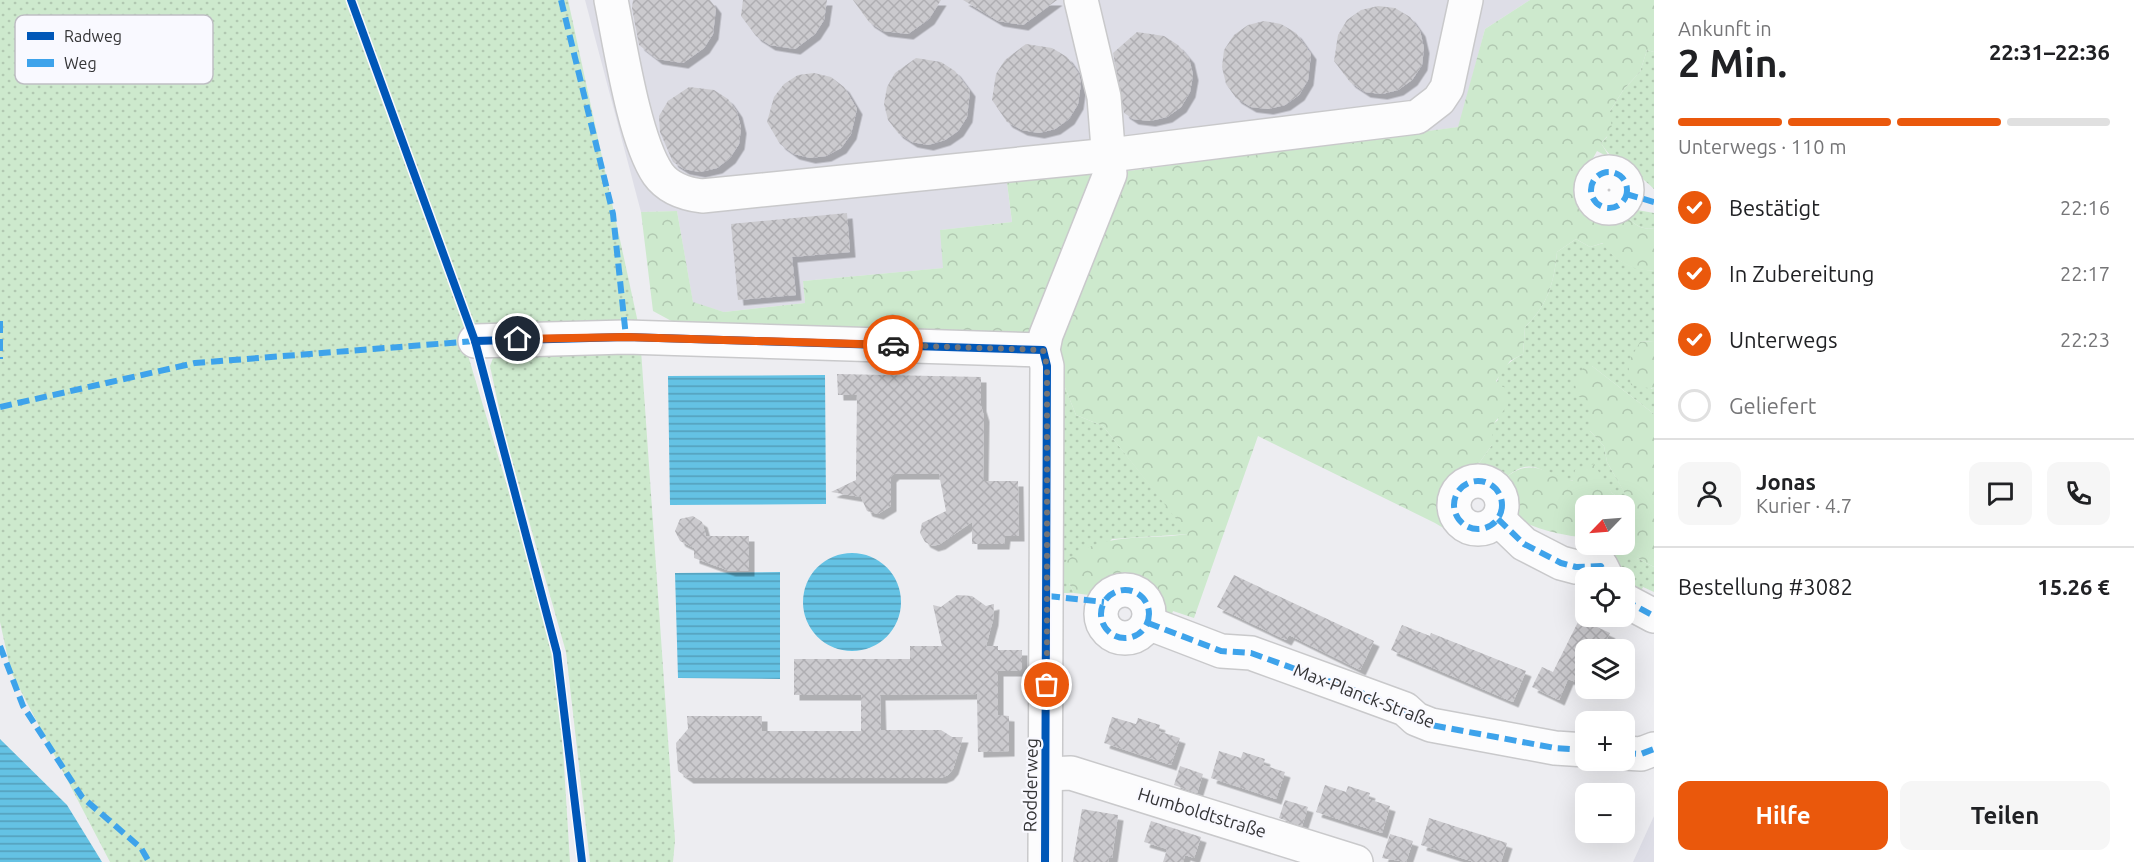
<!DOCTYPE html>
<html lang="de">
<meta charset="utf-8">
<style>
body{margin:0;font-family:Ubuntu,sans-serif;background:#f6f6f6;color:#202124;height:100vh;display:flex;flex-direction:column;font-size:22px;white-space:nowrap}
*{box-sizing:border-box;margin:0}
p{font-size:20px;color:#757577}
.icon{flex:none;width:33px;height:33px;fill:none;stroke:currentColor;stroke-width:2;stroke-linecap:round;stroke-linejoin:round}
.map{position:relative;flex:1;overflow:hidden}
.sheet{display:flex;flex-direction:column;background:#fff;width:480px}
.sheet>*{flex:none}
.needle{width:39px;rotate:245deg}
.controls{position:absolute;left:1575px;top:495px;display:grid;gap:12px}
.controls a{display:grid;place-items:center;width:60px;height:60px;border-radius:12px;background:#fff;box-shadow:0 6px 24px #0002;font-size:30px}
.pin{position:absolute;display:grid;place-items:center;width:51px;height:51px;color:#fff;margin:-26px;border:3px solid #fff;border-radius:50%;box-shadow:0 2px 6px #0007}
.courier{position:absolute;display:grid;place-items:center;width:60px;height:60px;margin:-30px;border:4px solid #ea580c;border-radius:50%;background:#fff;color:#222;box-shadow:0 2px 8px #0007}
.overview em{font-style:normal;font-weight:700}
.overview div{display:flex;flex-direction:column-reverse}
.overview{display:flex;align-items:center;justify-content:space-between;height:102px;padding:0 24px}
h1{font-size:39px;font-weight:700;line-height:45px}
.bar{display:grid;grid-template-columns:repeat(4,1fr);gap:9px 6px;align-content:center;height:72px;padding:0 24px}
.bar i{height:8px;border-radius:4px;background:#e0e0e0}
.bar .current{background:#ea580c}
.bar p{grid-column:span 4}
.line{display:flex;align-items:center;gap:15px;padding:0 24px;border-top:2px solid #e0e0e0}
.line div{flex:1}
.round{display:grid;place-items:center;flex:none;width:63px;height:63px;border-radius:12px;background:#f6f6f6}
ol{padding:0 24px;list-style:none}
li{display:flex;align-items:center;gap:18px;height:66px}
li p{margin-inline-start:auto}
li .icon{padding:6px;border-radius:50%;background:#ea580c;color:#fff;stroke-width:4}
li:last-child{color:#757577}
li i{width:33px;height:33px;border:3px solid #e0e0e0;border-radius:50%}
.cta{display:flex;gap:12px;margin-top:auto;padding:12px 24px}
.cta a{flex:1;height:69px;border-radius:12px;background:#ea580c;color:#fff;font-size:24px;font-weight:700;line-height:69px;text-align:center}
.cta a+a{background:#f6f6f6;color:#202124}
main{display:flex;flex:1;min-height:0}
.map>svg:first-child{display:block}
</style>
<main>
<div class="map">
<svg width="1654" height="862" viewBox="0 0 1654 862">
<defs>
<pattern id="grass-dots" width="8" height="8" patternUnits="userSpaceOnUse" patternTransform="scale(1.5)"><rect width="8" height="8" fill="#cde9cd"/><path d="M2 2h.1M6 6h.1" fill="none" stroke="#b1c8b1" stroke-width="1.8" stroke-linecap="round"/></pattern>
<pattern id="forest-crowns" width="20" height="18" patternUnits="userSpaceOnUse" patternTransform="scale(1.5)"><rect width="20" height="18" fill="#cde9cd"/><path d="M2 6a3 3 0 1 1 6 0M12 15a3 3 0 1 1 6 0" fill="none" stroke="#b1c8b1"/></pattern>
<pattern id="water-rules" width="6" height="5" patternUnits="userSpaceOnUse" patternTransform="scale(1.5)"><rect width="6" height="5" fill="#64c2e4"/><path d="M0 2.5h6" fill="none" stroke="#539eba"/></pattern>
<pattern id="building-cross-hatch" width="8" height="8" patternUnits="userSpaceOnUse" patternTransform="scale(1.5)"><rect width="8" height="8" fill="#cbcace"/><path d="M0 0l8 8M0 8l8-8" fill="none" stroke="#afaeb2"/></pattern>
<filter id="shadow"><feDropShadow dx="5.5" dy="5.5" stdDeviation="0" flood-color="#0004"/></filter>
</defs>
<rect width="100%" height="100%" fill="#ededf1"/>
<g fill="#dedee7">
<polygon points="585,0 1530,0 1485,29 1459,127 1091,176 1093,172 1006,175 1012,222 941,230 944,268 803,281 805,303 724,312 693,303 677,211 641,212"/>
<polygon points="1654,816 1654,862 1633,862"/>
</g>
<g fill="url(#grass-dots)">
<polygon points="0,0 568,0 640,332 464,342 557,653 570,862 110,862 11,672 0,622"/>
<path d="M1647 50 1654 52V189C1637 171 1613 164 1601 143L1607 137 1610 111 1624 89 1640 72Z"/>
<path d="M1637 210 1654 213V228C1642 231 1631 223 1625 213Z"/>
<path d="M1576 239 1590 247 1604 243C1611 259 1636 272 1654 270V341L1640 342 1651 389H1654V414L1592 366 1590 431 1604 446 1607 462 1633 507 1612 493 1603 481C1594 481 1584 482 1574 481 1540 477 1534 450 1501 482L1491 475 1472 473 1492 445V425L1498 420C1496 388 1490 371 1523 354L1525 327C1548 305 1554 283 1557 252Z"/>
<polygon points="641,350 675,840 673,862 590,862 566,652 505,436 490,366 493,358 505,352"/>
<polygon points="1056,365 1076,415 1103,426 1189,534 1112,539 1069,583 1074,593 1057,593"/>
<polygon points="1585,534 1586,544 1602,545 1604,554 1637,558 1654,567 1654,592 1643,587 1637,600 1625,592 1624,578 1613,577 1581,551"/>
</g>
<g fill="url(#forest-crowns)">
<path d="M1530 0H1654V52L1647 50 1640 72 1624 89 1610 111 1612 131 1601 143 1610 158 1597 151C1591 162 1583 174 1582 186 1580 210 1606 221 1625 213 1631 223 1642 231 1654 228V270C1636 273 1611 259 1603 243L1590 247 1576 239 1557 252C1554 283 1548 305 1525 327L1523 354 1510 361 1496 381 1505 388 1508 405 1492 426V445L1472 473 1461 477 1449 491 1447 512 1451 522 1463 533 1460 538 1435 523 1258 436 1194 618 1173 611 1168 625 1160 616 1153 592C1134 575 1112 576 1096 596L1074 593 1069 583 1062 578 1064 563C1102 530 1143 541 1188 534L1103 426 1076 415 1056 365 1052 342 1128 171 1458 127 1485 29Z"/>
<polygon points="1093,172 1048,311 1035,336 677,324 653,311 641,212 677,211 693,302 724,312 805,303 803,281 943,268 940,230 1012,222 1006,175"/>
<polygon points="1654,341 1654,389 1631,385 1628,363 1640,342"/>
<path d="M1592 366 1654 414V567L1637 558 1616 561 1604 554 1602 545 1624 544V506H1586L1585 534 1583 537C1567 537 1516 526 1510 509 1506 499 1509 492 1501 482 1528 456 1542 471 1573 481L1575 470 1594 464 1612 493 1632 506 1607 462 1604 446 1590 431 1589 401 1577 396 1575 383 1583 368Z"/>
</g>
<g fill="url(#water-rules)">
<polygon points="825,375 826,504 670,505 668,376"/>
<circle cx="852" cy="602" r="49"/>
<polygon points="780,572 780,679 678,678 675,573"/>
<polygon points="0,739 67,805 102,862 0,862"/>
</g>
<g fill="url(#building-cross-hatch)" filter="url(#shadow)">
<polygon points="633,0 710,0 716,8 713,34 704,48 683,63 657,59 639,45 632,8"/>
<polygon points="743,0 827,0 824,20 815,34 795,49 770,45 756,36 741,16"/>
<polygon points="853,0 941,0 929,19 908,34 883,31 869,22"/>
<polygon points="963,0 1057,0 1023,25 998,21"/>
<polygon points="1378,6 1395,8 1410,17 1420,31 1424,48 1422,65 1412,80 1398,90 1382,94 1365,92 1350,82 1334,61 1338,35 1347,20 1361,10"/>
<polygon points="1264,21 1281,24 1296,33 1311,54 1308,80 1299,95 1285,105 1268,109 1251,107 1236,98 1226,84 1222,67 1224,50 1234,35 1248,25"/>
<polygon points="1137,32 1164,36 1178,45 1189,58 1193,75 1190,92 1181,107 1167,117 1150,121 1133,119 1124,113 1113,53"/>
<polygon points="1026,44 1052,48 1067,57 1079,74 1081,83 1078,104 1069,119 1055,129 1039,133 1022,130 1007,122 992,100 996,74 1005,60"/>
<polygon points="916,58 941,62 955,71 970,91 967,117 958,131 945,140 928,145 912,142 898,133 888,120 884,104 887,87 895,73"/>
<polygon points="814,73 831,77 844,87 857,109 851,134 841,148 826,156 810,158 794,154 780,144 767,122 774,97 784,84 798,75"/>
<polygon points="689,87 714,90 728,99 737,112 741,128 739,144 730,158 717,168 700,172 684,169 673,162 660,132 659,116 668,101"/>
<polygon points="847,213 850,252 792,257 796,295 738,300 731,224"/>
<polygon points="837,374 981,377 981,406 984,416 983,481 1018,481 1019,536 1005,536 1004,544 972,544 972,522 940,544 933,546 925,542 920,533 922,523 946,511 939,474 894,474 891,477 891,506 878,514 867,511 861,497 831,492 856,480 857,395 838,395"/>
<polygon points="693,516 702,522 706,536 749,536 749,571 730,571 694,558 694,548 680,541 675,531 680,519"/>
<polygon points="1234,575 1374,641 1360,670 1289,635 1286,640 1217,607"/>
<polygon points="957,595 972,596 986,606 994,604 993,620 986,646 998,646 998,650 1022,650 1022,671 998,671 998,715 1009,716 1009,751 978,752 977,694 880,695 881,730 941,730 952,737 963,737 953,769 948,775 941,778 688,778 678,771 676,743 688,729 687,716 762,716 762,731 861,731 861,695 794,695 794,659 910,659 910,646 942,646 933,605 941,607"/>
<polygon points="1586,606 1586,622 1610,633 1601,650 1586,650 1586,686 1568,679 1559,700 1532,687 1542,667 1553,672"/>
<polygon points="1402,625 1430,636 1431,633 1526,671 1513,702 1391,650"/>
<polygon points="1112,717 1136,724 1138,718 1160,725 1158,731 1180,738 1171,765 1104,743"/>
<polygon points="1219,751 1241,758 1243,752 1265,759 1263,765 1285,772 1276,799 1211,778"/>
<polygon points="1180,766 1203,774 1197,793 1174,785"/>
<polygon points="1325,785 1346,792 1348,786 1370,793 1368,799 1390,806 1382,833 1316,812"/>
<polygon points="1285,800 1308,807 1302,826 1279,818"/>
<polygon points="1082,809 1118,815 1112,858 1109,857 1108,862 1073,862"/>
<polygon points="1429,818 1507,843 1501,862 1474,862 1421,845"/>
<polygon points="1151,821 1201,837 1194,858 1185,855 1183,862 1163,862 1167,849 1144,842"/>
<polygon points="1390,834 1413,841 1406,862 1382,858"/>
</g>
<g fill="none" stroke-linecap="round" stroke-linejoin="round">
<defs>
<g id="minor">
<path d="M611 0C620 44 634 139 658 174 668 188 686 194 702 196L1110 155 1417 117 1439 100 1447 88 1466 0"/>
<circle cx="1609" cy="190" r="18"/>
<polyline points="475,341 626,337 1043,350"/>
<circle cx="1478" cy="505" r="24"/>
<polyline points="1498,519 1524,544 1561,563 1576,567 1601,566 1607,578"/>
<circle cx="1125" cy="614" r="24"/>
<polyline points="1624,600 1654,616"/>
<polyline points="1148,623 1221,651 1251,653 1342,686 1405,709 1416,719 1431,725 1555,748 1586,750"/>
<polyline points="1624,753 1641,754 1654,749"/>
<polyline points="1047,774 1071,773 1356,862"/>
<polyline points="1045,862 1047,366 1043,350 1046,335 1110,174 1104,97 1081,0"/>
</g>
</defs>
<use href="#minor" stroke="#c9c9cb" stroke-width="36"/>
<use href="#minor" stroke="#fcfcfd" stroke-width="33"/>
<g stroke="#3ea3eb" stroke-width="6" stroke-dasharray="12 6" stroke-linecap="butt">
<polyline points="561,0 613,214 626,337"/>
<circle cx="1609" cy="190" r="18"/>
<polyline points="1626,194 1654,202"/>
<polyline points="0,321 0,359"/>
<polyline points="0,407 195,363 475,341"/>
<circle cx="1478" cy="505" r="24"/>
<polyline points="1498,519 1524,544 1561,563 1576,567 1601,566 1607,578"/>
<circle cx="1125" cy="614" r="24"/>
<polyline points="1048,596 1104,602"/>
<polyline points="1624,600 1654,616"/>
<polyline points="1148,623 1221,651 1251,653 1342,686 1405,709 1416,719 1431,725 1555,748 1586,750"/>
<polyline points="0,646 23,706 82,797 141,848 149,862"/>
<polyline points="1624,753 1641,754 1654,749"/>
</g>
<defs>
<g id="cycleway">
<polyline points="351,0 475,341 557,653 582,862"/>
<polyline points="475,341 626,337 1043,350 1047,366 1045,862"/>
</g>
</defs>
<use href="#cycleway" stroke="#f9f9ff" stroke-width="11"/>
<use href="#cycleway" stroke="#0057b8" stroke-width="8"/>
</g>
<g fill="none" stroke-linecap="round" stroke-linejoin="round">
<polyline stroke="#757577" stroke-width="6" stroke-dasharray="0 10.8" points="893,345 1043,350 1047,366 1047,685"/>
<polyline stroke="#ea580c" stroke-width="8" points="518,339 626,337 893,345"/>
</g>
<g text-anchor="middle" stroke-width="4.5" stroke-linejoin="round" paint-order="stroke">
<g font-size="18" fill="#343436" stroke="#f9f9ff">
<text transform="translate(1364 696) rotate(21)" y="6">Max-Planck-Straße</text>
<text transform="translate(1031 785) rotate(-89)" y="6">Rodderweg</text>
<text transform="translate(1202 813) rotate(17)" y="6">Humboldtstraße</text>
</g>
</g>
<rect x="15" y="15" width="198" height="69" rx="9" fill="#f9f9ff" stroke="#bebec3" stroke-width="1.5"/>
<rect x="27" y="32" width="27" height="8" fill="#0057b8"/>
<rect x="27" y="59" width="27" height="8" fill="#3ea3eb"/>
<g font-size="16" fill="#343436">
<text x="64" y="42">Radweg</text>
<text x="64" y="69">Weg</text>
</g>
</svg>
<div class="controls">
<a><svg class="needle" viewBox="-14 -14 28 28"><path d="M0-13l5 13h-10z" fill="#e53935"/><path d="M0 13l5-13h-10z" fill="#757577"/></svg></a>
<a><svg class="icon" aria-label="locate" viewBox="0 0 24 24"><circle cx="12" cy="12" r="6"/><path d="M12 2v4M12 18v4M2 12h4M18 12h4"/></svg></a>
<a><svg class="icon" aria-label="layers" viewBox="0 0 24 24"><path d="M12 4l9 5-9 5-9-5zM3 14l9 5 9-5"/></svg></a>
<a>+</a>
<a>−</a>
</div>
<div class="pin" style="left:1047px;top:685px;background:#ea580c"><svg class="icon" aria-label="bag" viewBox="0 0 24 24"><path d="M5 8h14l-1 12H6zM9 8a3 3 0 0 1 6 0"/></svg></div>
<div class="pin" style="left:518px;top:339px;background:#1f2937"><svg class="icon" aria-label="home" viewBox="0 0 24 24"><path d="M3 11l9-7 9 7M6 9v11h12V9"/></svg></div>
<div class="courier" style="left:893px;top:345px"><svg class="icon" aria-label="car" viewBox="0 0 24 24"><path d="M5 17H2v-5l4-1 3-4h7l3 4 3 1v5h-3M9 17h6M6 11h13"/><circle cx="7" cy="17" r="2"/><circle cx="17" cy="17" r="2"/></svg></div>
</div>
<section class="sheet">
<div class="overview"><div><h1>2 Min.</h1><p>Ankunft in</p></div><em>22:31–22:36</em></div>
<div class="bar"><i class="current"></i><i class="current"></i><i class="current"></i><i></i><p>Unterwegs · 110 m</p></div>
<ol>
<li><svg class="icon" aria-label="check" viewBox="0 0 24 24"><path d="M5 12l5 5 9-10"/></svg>Bestätigt<p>22:16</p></li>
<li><svg class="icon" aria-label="check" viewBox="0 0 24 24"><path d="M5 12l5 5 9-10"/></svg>In Zubereitung<p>22:17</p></li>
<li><svg class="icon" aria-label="check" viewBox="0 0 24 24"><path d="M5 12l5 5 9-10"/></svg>Unterwegs<p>22:23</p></li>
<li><i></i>Geliefert</li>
</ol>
<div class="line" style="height:108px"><a class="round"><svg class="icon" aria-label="person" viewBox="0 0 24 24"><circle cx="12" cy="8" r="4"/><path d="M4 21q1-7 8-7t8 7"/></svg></a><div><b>Jonas</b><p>Kurier · 4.7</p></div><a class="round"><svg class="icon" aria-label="chat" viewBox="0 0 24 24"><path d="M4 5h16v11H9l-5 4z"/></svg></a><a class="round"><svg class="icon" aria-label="phone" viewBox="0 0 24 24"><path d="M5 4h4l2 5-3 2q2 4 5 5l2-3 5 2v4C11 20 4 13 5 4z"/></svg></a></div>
<div class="line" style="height:78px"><div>Bestellung #3082</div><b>15.26 €</b></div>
<div class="cta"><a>Hilfe</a><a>Teilen</a></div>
</section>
</main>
